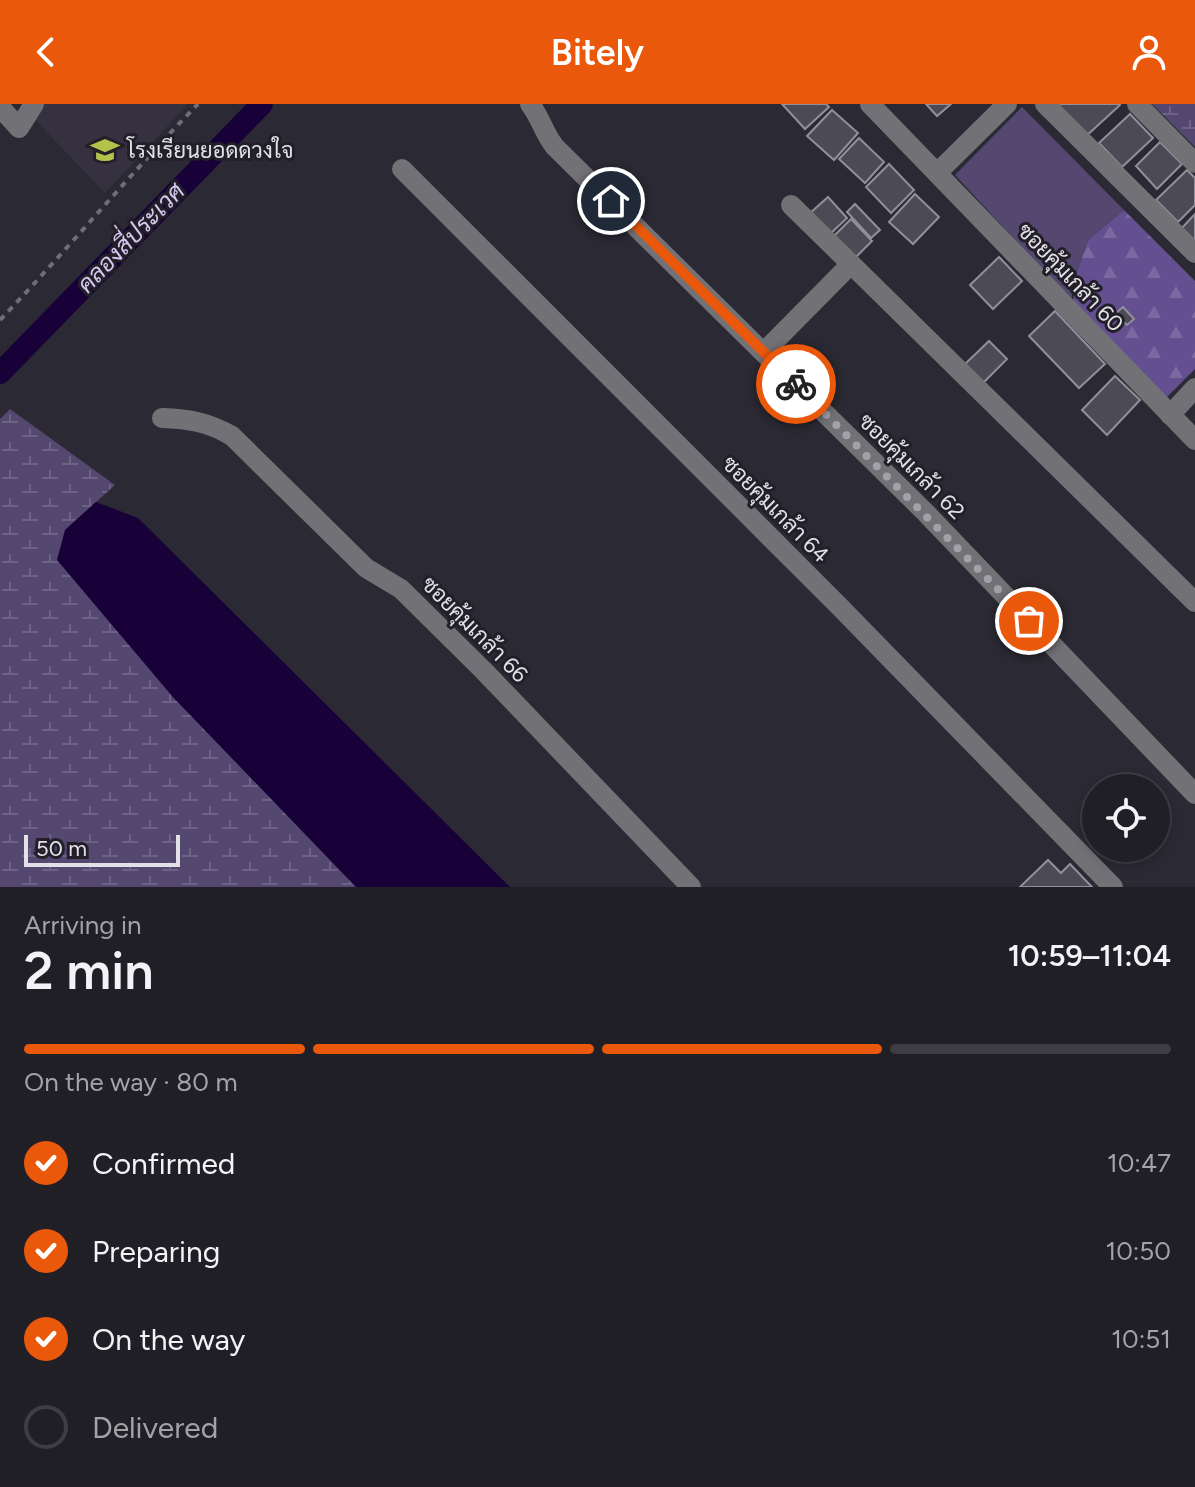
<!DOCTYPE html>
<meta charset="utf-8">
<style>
body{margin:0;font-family:Figtree,Sarabun,sans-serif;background:#2d2c32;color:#f1f3f6;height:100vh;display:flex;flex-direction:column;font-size:30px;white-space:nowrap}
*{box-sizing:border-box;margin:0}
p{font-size:26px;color:#a2a2a7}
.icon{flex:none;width:44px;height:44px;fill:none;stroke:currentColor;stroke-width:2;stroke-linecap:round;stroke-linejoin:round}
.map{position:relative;height:783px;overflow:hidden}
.sheet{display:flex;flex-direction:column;background:#201f26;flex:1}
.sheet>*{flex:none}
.controls{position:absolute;left:1082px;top:670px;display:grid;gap:16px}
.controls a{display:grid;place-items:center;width:88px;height:88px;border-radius:50%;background:#201f26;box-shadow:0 4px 12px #0003,0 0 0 2px #3d3d43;font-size:40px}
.scale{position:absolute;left:24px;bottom:20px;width:156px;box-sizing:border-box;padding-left:8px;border:4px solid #e2e1e7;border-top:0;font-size:22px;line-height:28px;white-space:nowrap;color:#e2e1e7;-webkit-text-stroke:6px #221f29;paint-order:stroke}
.pin{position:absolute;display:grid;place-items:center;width:68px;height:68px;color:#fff;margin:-34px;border:4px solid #fff;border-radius:50%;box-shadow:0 2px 8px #0007}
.courier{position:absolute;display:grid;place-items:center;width:80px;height:80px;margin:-40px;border:6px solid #ea580c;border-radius:50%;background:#fff;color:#222;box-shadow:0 2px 10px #0007}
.summary em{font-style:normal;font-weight:600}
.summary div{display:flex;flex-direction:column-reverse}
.summary{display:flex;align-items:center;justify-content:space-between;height:136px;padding:0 24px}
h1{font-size:52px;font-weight:600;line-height:60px}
.bar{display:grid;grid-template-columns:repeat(4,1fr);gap:12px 8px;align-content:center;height:96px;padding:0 24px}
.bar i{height:10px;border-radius:6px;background:#3d3d43}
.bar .active{background:#ea580c}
.bar p{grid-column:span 4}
ol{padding:0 24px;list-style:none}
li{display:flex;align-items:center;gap:24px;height:88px}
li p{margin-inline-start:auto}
li .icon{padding:8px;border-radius:50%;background:#ea580c;color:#fff;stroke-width:4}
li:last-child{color:#a2a2a7}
li i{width:44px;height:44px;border:4px solid #3d3d43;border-radius:50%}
header{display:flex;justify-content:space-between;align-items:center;height:104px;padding:0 24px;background:#ea580c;color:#fff;font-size:36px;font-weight:600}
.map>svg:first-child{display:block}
</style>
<header><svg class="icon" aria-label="back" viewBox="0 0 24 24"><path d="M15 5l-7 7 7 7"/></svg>Bitely<svg class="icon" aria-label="person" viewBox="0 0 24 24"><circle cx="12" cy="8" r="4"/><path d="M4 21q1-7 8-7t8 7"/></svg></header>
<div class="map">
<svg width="1195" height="783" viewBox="0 0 1195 783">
<defs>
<pattern id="forest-firs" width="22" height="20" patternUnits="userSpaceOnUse" patternTransform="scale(2)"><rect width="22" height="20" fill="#644f91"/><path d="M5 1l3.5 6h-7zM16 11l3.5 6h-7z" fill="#7a68a0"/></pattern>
<pattern id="wetland-marsh" width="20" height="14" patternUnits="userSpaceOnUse" patternTransform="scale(2)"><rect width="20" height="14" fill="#544870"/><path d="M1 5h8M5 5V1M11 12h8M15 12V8" fill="none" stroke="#6c6284"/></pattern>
</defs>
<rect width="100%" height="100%" fill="#2b2933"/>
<polygon fill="#353140" points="24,0 188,0 105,89 22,2"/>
<polygon fill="#544870" points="1022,3 1124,106 1088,136 1077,168 1071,196 955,71"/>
<polygon fill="url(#forest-firs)" points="1124,106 1195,177 1195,265 1166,294 1073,198 1077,168 1088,136"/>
<g fill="url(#wetland-marsh)">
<polygon points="1152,0 1195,0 1195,43"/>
<polygon points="10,305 115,381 65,426 172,592 356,783 0,783 0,315"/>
</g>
<polygon fill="#180038" points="96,398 138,414 510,783 356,783 172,592 57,456 65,426"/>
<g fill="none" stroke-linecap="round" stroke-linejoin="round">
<polyline stroke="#180038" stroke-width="22" points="0,269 262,0"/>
</g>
<g fill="#4c4a55" stroke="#928f9b" stroke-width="2">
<polygon points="782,0 826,0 829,3 805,25"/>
<polygon points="926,0 951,0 937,12"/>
<polygon points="1053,0 1119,0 1120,1 1084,34"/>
<polygon points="832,6 858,29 834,56 807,32"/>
<polygon points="1130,10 1153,34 1122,63 1099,39"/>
<polygon points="859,34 884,58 865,79 839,55"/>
<polygon points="1160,38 1182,60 1157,85 1136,62"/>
<polygon points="889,60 914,86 891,109 866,83"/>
<polygon points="1187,66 1195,74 1195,101 1178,118 1156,96"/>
<polygon points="915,90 939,113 913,140 889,118"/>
<polygon points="828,93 847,114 829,131 809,110"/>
<polygon points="855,100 880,126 871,134 847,108"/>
<polygon points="1195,110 1195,140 1180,126"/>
<polygon points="851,115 872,137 853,156 832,134"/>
<polygon points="999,153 1022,177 993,205 970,181"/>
<polygon points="1123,203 1134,215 1127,221 1115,210"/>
<polygon points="1055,207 1105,260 1079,284 1029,232"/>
<polygon points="989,237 1007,255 981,281 962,263"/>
<polygon points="1115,272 1140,296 1107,331 1082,306"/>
<polygon points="1048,756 1061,769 1070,760 1092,783 1020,783"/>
</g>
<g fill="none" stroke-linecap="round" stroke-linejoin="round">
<path stroke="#6f6d76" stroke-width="4" stroke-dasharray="6 6" stroke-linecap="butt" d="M0 216C68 145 130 70 198 0"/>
<g stroke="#727176" stroke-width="20">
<path d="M530 0C541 14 544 30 555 43L926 409 1195 690"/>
<polyline points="870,0 1195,336"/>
<polyline points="1045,0 1195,149"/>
<polyline points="1137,0 1195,59"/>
<polyline points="0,3 19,24 34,0"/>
<polyline points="402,65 839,502 1113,783"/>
<polyline points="937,69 1007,0"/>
<polyline points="791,101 1195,498"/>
<polyline points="764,248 851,160"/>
<polyline points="1170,311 1195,284"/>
<path d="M162 314C189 315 208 318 232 332L366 464 401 485 485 568 691 783"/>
</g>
</g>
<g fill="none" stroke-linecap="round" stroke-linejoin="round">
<polyline stroke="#a2a1a8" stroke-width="8" stroke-dasharray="0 14.4" points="796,280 1029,517"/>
<polyline stroke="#ea580c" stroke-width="10" points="611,97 796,280"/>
</g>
<defs>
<symbol id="school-bare" viewBox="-9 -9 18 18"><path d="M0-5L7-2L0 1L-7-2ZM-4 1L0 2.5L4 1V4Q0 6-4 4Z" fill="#b2c34c" stroke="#221f29" stroke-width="2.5" paint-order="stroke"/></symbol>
</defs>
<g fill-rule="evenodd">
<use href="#school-bare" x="85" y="26" width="40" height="40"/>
</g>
<g text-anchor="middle" stroke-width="6" stroke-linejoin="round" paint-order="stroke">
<g font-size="22" fill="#e2e1e7" stroke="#221f29" text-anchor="start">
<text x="127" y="54">โรงเรียนยอดดวงใจ</text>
</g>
<g font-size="22" fill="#e2e1e7" stroke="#221f29">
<text transform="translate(1071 173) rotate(46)" y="8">ซอยคุ้มเกล้า 60</text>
<text transform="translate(912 362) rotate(45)" y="8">ซอยคุ้มเกล้า 62</text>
<text transform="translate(776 405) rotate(45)" y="8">ซอยคุ้มเกล้า 64</text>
<text transform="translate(475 525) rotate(45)" y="8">ซอยคุ้มเกล้า 66</text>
</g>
<g font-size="24" font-style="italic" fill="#d3c9f0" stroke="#221f29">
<text transform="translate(131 134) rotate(-46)" y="8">คลองสี่ประเวศ</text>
</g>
</g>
</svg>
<div class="controls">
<a><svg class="icon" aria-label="locate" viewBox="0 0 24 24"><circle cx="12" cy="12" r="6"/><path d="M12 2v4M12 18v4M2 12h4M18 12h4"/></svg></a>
</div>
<div class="scale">50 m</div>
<div class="pin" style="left:1029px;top:517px;background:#ea580c"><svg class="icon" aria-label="bag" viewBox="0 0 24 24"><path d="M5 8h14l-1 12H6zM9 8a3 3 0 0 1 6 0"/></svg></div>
<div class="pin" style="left:611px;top:97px;background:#1f2937"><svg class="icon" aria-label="home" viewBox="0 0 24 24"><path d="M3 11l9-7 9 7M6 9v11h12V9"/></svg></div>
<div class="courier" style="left:796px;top:280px"><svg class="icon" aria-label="bike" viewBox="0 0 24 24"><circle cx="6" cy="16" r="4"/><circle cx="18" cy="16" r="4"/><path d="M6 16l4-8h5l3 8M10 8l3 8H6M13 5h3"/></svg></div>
</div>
<section class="sheet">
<div class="summary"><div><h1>2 min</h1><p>Arriving in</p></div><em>10:59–11:04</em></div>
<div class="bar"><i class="active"></i><i class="active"></i><i class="active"></i><i></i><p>On the way · 80 m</p></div>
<ol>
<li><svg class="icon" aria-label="check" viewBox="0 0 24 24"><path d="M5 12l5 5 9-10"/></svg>Confirmed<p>10:47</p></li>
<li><svg class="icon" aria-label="check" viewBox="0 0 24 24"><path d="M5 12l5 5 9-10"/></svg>Preparing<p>10:50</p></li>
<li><svg class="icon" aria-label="check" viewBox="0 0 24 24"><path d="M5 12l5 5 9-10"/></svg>On the way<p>10:51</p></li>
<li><i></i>Delivered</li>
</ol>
</section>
